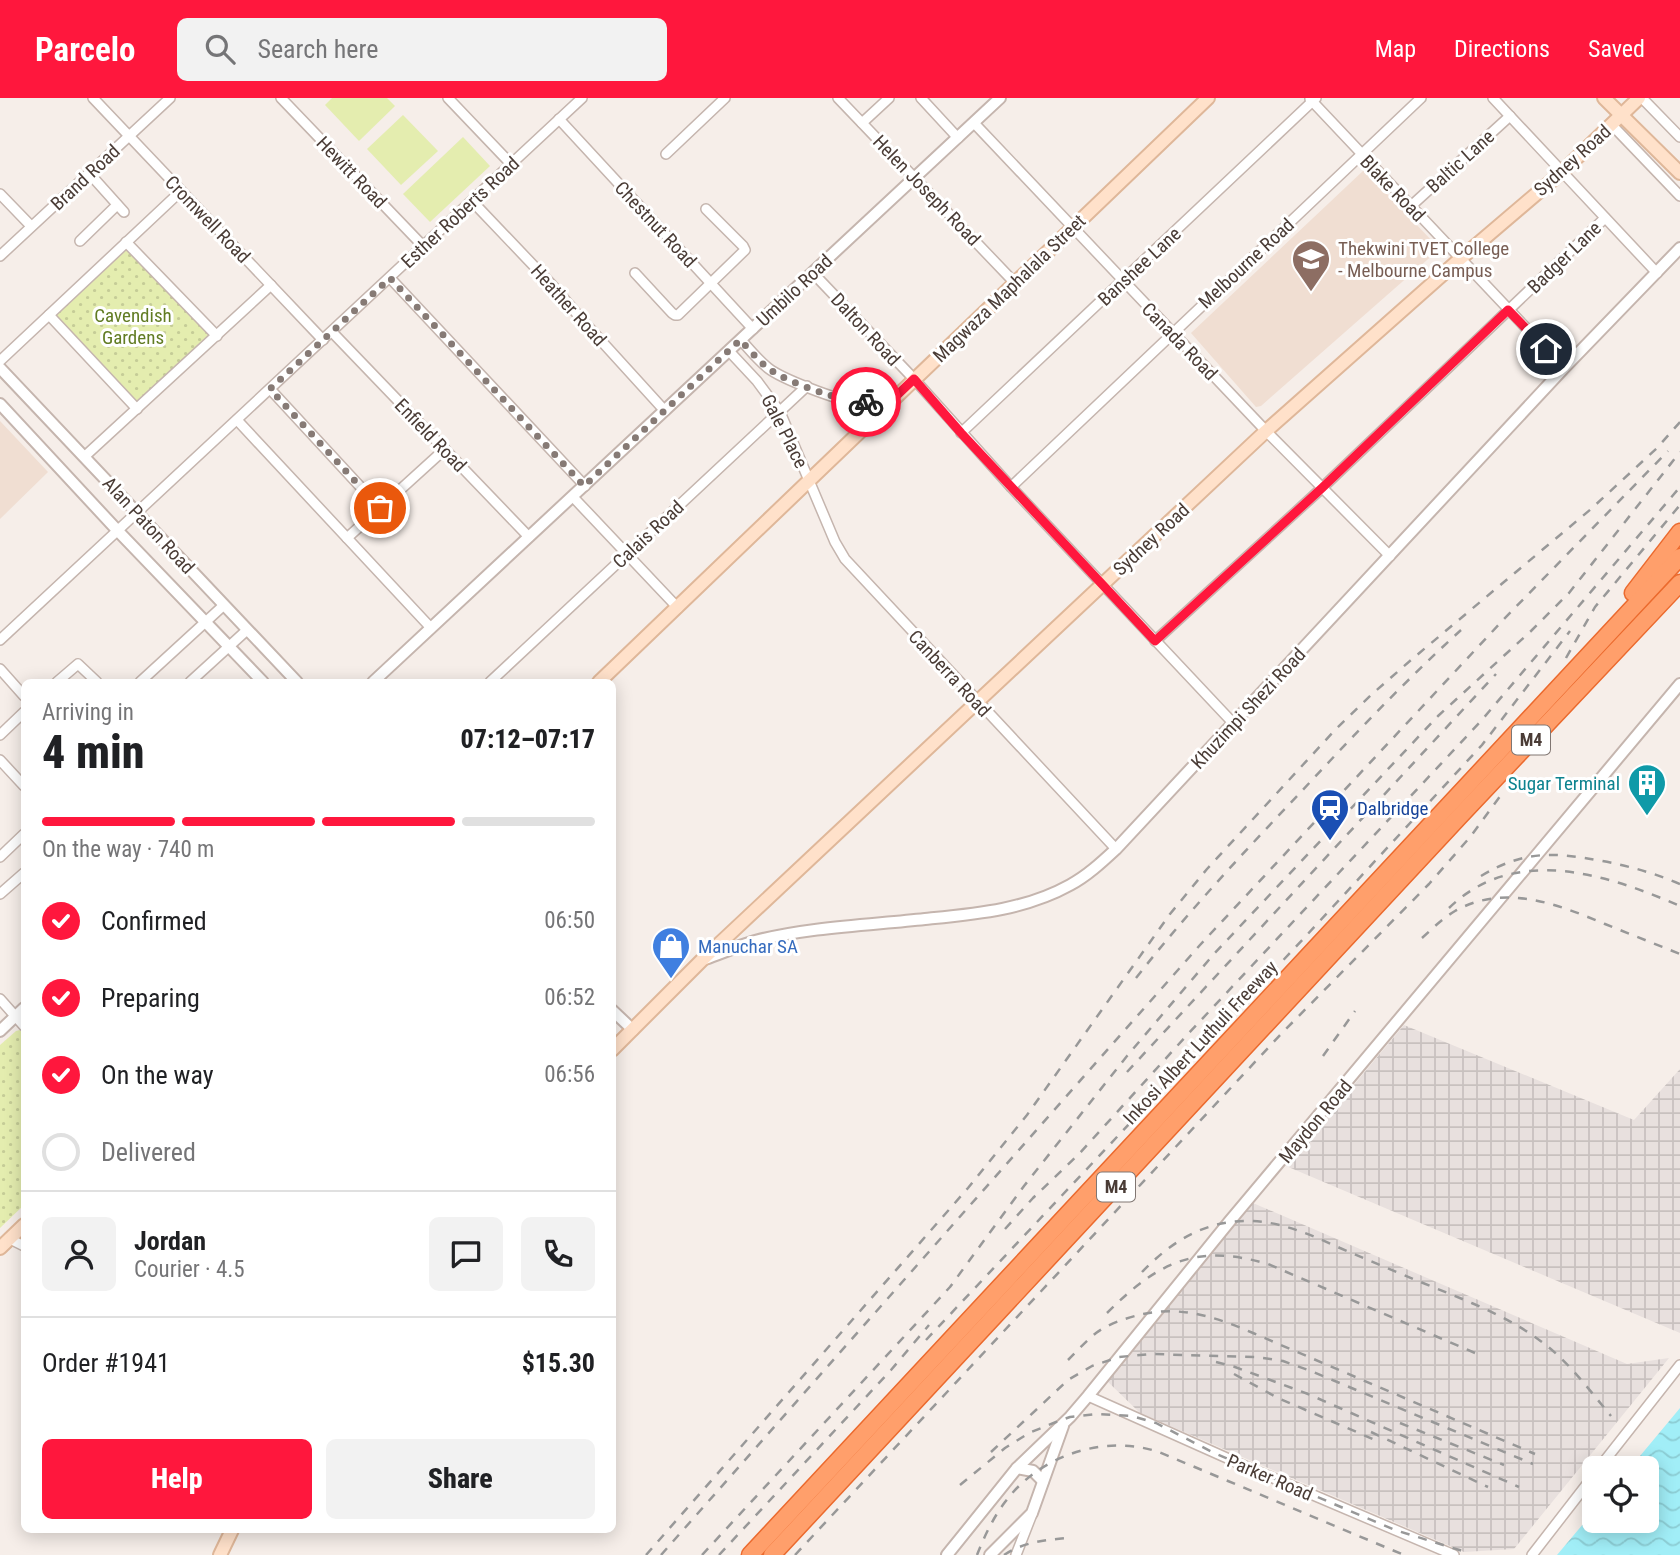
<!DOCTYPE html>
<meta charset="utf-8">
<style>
body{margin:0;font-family:"Roboto Condensed",sans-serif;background:#f2f2f2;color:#202124;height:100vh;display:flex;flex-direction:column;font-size:26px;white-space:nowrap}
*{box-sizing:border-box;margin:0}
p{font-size:23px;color:#757577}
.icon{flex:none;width:38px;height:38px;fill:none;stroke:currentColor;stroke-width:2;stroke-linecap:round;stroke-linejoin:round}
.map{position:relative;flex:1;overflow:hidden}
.details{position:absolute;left:21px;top:581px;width:595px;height:854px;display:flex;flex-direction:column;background:#fff;border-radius:10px;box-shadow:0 4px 18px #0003}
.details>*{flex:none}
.controls{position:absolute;left:1582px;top:1358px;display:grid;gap:14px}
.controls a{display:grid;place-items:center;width:77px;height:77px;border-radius:10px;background:#fff;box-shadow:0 4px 18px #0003;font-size:35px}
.pin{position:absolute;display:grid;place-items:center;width:60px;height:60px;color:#fff;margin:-30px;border:4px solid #fff;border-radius:50%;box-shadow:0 2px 7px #0007}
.courier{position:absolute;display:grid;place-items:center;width:70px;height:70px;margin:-35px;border:5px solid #ff173d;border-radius:50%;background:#fff;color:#222;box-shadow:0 2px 9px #0007}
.headline em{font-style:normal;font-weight:800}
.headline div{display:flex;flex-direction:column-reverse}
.headline{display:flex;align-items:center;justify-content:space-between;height:119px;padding:0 21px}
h1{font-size:46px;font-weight:800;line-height:52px}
.bar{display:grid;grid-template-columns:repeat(4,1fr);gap:10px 7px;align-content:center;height:84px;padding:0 21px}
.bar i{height:9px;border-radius:5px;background:#e0e0e0}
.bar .active{background:#ff173d}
.bar p{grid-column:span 4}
.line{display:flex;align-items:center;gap:18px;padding:0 21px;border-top:2px solid #e0e0e0}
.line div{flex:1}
.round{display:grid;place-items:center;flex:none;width:74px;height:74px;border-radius:10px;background:#f2f2f2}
ol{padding:0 21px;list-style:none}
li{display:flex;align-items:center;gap:21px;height:77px}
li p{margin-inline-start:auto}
li .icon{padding:7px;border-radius:50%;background:#ff173d;color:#fff;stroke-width:4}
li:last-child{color:#757577}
li i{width:38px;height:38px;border:4px solid #e0e0e0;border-radius:50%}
.primary-button{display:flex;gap:14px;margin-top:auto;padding:14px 21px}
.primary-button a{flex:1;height:80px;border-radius:10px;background:#ff173d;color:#fff;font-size:28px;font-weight:800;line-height:80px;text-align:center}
.primary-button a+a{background:#f2f2f2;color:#202124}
header{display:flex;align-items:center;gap:42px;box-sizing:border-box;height:98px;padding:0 35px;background:#ff173d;color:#fff}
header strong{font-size:33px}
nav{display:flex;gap:38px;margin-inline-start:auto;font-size:24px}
.search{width:490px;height:63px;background:#f2f2f2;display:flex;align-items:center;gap:18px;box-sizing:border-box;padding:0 24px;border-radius:10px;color:#757577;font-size:26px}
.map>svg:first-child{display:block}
</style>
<header>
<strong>Parcelo</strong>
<div class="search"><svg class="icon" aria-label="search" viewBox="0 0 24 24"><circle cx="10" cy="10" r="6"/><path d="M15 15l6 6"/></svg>Search here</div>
<nav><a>Map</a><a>Directions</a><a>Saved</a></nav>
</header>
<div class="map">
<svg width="1680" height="1457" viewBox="0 0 1680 1457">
<defs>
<pattern id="industrial-grid" width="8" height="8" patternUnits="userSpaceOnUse" patternTransform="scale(1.75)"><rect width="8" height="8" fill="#e8e0de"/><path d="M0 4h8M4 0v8" fill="none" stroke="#c8c1bf"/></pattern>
<pattern id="grass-dots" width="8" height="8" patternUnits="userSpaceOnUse" patternTransform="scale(1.75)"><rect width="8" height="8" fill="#e4edaf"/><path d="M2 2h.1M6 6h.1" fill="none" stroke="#c5cc97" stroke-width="1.8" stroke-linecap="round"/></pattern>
<pattern id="water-waves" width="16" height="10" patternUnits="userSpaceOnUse" patternTransform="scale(1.75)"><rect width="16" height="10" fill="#a1eef7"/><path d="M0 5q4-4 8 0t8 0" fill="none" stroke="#8ccdd4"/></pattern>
</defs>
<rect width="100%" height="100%" fill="#f6eee9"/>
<g fill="url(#industrial-grid)">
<polygon points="1404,927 1634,1022 1680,971 1680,1235 1286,1068"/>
<polygon points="1253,1105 1627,1266 1669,1260 1514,1451 1464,1454 1140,1315 1105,1281"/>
</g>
<g fill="#f0ded2">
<polygon points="1364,72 1436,147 1435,155 1261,308 1256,309 1191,235"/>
<polygon points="0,323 48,374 0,421"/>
</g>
<g fill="url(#grass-dots)">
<polygon points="126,148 211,237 139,306 53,217"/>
<polygon points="20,932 24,936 24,1107 0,1130 0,947 16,933"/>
</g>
<g fill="#e4edaf">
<polygon points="332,0 387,0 395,8 359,43 325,7"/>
<polygon points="403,17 438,53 401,87 367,51"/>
<polygon points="463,39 490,68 430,124 403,96"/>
</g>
<polygon fill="url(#water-waves)" points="1680,1310 1680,1457 1557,1457 1594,1413 1594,1423 1647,1423 1647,1370 1630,1370"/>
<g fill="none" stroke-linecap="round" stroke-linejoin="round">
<defs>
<g id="minor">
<polyline points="93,0 323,242"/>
<polyline points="281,0 423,148"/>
<polyline points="448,0 511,66"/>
<polyline points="838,0 1015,185"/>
<polyline points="921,0 958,40"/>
<polyline points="1493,0 1657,175"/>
<polyline points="1642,0 1680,39"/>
<polyline points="1310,1 1564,270"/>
<polyline points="559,21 753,231"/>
<polyline points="862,25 889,0"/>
<polyline points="974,25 1266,333 1390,458"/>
<polyline points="1611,26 1680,98"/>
<polyline points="666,56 725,0"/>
<polyline points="89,75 124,114"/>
<polyline points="0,96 31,128"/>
<polyline points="472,103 552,187 585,225 665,313"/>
<polyline points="1411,108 1510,18"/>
<polyline points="80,143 117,107"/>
<polyline points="126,144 217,238"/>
<polyline points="0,158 170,0"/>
<polyline points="635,175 672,215 675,217 678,217 745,152 743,148 706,111"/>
<polyline points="813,175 914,281 1011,389 1234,626"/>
<polyline points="390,180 585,388"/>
<polyline points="49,217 137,311"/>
<polyline points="332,234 529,439"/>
<path d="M741 242C749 251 758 262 768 270 782 281 837 302 855 304 868 306 881 302 894 300"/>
<polyline points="729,253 757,283 780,314 835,444 845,461 1116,751"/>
<polyline points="0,263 181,93"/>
<polyline points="270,291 380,410"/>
<polyline points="237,322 431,530"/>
<polyline points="961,335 1316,0"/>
<polyline points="84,359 271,187"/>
<polyline points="1011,389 1421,0"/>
<polyline points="573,399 678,510"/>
<polyline points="347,440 445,351"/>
<polyline points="0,542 582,0"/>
<polyline points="1155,543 1322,390 1605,120"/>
<polyline points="0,571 24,598"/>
<polyline points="57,584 78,566 97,584"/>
<polyline points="140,584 224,507"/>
<polyline points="190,584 247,532"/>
<polyline points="490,584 807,288"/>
<polyline points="0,637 24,614"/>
<polyline points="0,662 24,688"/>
<polyline points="0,759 24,736"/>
<polyline points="0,796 24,775"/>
<polyline points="0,901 24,928"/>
<polyline points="10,1141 24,1148"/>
<polyline points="1088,1298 1238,1365 1454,1457"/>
<polyline points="1599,1370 1680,1267"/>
<polyline points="1016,1457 1032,1416"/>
<polyline points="1532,1457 1594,1377"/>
</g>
<g id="tertiary">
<polyline points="0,270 297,584"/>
<polyline points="0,306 117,432 263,584"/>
<polyline points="373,584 1000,0"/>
<path d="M705 861C722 855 738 848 755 843 809 829 870 827 925 821 975 816 1025 812 1070 787 1087 778 1102 764 1116 751L1564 270 1680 150"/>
<polyline points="612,912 633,932"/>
<polyline points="0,933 24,910"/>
<polyline points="1017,1370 1033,1373 1043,1383"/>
<polyline points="947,1457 1017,1370 1070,1319 1088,1298 1229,1124 1680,586"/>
<polyline points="990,1457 1032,1415 1063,1328"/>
</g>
<g id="secondary">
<polyline points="1604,0 1680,75"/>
<polyline points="599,584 1208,0"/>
<polyline points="612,952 702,862 1266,333 1460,161 1562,74 1639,0"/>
<polyline points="0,1150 24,1127"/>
<polyline points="220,1457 232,1432"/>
</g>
<g id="motorway">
<polyline points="1633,495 1680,434"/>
<polyline points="750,1457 1680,459"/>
<polyline points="772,1457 1459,719 1680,485"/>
</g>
</defs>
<use href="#minor" stroke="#c5b5ae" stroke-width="12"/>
<use href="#tertiary" stroke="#c5b5ae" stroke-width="14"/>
<use href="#secondary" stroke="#dfb799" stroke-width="16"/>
<use href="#motorway" stroke="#eb6a2e" stroke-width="19"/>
<use href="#minor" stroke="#fff" stroke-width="9"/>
<use href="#tertiary" stroke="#fff" stroke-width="10"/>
<use href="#secondary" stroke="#ffe1ca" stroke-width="12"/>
<use href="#motorway" stroke="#ff9f6b" stroke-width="16"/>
<g stroke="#989898" stroke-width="2.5" stroke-dasharray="9 9" stroke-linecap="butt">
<polyline points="1566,560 1595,509 1680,407"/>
<path d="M1481 778C1524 752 1555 754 1602 763 1629 768 1654 775 1680 786"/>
<path d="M1449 810C1515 746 1606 776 1680 808"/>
<path d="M1422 840C1433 830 1443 820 1455 813 1505 785 1557 806 1605 826 1630 836 1655 846 1680 856"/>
<path d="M1136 880C1187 815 1243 755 1299 696 1351 640 1404 584 1461 532"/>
<polyline points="1323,958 1355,913"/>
<polyline points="1127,974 1496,576"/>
<polyline points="1005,1131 1033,1100 1079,1056 1188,936 1481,623 1680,389"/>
<path d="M1142 1174C1170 1145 1202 1124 1244 1123 1278 1122 1309 1136 1340 1150 1361 1159 1382 1168 1404 1177 1450 1197 1501 1213 1542 1244 1569 1264 1590 1293 1611 1318"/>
<path d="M1107 1215C1158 1164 1196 1145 1268 1166L1475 1255"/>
<polyline points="926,1242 1305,839 1482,647 1570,533"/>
<path d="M1068 1262C1077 1253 1086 1243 1096 1235 1104 1229 1115 1224 1125 1221 1172 1205 1209 1216 1253 1235L1535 1356"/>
<polyline points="1216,1264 1235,1269 1308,1296 1519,1389"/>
<polyline points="1234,1276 1278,1300 1375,1342"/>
<polyline points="1400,1325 1504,1367"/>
<polyline points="1371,1334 1488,1389"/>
<polyline points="991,1354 1068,1282 1092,1268 1119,1259 1151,1256 1257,1259 1283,1263 1311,1273 1533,1366"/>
<polyline points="960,1387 1005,1350 1029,1335 1056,1324 1070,1319 1096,1316 1132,1318 1156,1325 1214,1355 1395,1432 1469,1455"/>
<polyline points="646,1457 968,1090 1027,1017 1170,816 1207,771 1335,632 1371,597 1411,562 1591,411 1657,350 1680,324"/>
<polyline points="661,1457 1200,847 1504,521 1668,353"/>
<polyline points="702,1457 950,1189 1024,1088 1127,958 1213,857 1438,618 1531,533 1569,495 1680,354"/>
<polyline points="719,1457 891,1272 929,1227"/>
<polyline points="795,1457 1282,935 1429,786 1471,738 1501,697"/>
<path d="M977 1457C984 1439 993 1420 1005 1404 1040 1357 1104 1336 1159 1354L1404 1457"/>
<path d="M1004 1457C1024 1444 1044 1442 1068 1440"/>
</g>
</g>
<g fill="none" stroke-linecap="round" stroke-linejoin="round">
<path stroke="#867a75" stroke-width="7" stroke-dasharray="0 12.6" d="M380 410 270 291 390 180 584 388 740 242C750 252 760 265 772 273 790 285 845 305 866 304"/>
<polyline stroke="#ff173d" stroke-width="9" points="866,304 894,300 914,281 961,335 1155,543 1322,390 1508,212 1546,251"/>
</g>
<defs>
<symbol id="university-pin" viewBox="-11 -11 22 30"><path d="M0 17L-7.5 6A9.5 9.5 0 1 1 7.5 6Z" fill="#8d6e63" stroke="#fff"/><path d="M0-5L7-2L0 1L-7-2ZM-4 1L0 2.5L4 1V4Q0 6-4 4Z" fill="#fff"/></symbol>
<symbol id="building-pin" viewBox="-11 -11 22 30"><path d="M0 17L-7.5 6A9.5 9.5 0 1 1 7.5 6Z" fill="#0f9aa8" stroke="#fff"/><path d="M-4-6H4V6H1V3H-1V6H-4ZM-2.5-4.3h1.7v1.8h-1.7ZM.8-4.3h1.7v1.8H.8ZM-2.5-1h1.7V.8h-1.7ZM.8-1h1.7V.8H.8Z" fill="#fff"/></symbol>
<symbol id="station-pin" viewBox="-11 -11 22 30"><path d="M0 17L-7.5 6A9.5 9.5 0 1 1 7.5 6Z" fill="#1a4fb4" stroke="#fff"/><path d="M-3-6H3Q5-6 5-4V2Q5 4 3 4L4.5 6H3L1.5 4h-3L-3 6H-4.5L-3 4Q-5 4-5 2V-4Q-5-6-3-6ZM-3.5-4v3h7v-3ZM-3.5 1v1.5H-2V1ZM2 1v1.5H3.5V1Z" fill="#fff"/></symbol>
<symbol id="shop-pin" viewBox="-11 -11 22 30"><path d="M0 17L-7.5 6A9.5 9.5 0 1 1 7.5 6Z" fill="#3f7fe0" stroke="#fff"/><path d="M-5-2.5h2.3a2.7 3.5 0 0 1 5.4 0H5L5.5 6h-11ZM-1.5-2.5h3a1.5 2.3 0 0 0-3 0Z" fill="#fff"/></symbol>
</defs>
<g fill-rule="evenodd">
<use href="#university-pin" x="1289" y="139" width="44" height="60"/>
<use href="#building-pin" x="1625" y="663" width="44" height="60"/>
<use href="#station-pin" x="1308" y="688" width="44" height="60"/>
<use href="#shop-pin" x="649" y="826" width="44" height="60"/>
</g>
<g text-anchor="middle" stroke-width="6" stroke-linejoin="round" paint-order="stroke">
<g fill="#fff" stroke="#807672" stroke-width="2">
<rect x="1512" y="627.5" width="38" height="29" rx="5"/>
<rect x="1097" y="1074.5" width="38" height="29" rx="5"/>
</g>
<g font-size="18" font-weight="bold" fill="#4a3c36">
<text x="1531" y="648">M4</text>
<text x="1116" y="1095">M4</text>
</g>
<g font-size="19" fill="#4a3c36" stroke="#fff">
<text transform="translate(1572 62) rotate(-42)" y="7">Sydney Road</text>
<text transform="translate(1460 63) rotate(-42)" y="7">Baltic Lane</text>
<text transform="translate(352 74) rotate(46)" y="7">Hewitt Road</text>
<text transform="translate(85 79) rotate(-43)" y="7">Brand Road</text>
<text transform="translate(1393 90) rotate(46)" y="7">Blake Road</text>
<text transform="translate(927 92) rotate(46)" y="7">Helen Joseph Road</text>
<text transform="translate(460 114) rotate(-43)" y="7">Esther Roberts Road</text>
<text transform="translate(208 121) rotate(46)" y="7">Cromwell Road</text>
<text transform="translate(656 126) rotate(47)" y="7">Chestnut Road</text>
<text transform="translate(1564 159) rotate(-44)" y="7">Badger Lane</text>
<text transform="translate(1246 165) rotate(-43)" y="7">Melbourne Road</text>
<text transform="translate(1139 168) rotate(-43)" y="7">Banshee Lane</text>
<text transform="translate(1009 190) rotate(-44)" y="7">Magwaza Maphalala Street</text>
<text transform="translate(794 192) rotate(-43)" y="7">Umbilo Road</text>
<text transform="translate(569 207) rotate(48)" y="7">Heather Road</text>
<text transform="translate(866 231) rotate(47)" y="7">Dalton Road</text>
<text transform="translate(1180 243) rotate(46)" y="7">Canada Road</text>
<text transform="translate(785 333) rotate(63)" y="7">Gale Place</text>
<text transform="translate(431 337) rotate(46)" y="7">Enfield Road</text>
<text transform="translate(149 427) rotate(47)" y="7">Alan Paton Road</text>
<text transform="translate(648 436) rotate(-43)" y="7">Calais Road</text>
<text transform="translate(1151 441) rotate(-43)" y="7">Sydney Road</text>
<text transform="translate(950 575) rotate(47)" y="7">Canberra Road</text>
<text transform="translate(1248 610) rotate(-47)" y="7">Khuzimpi Shezi Road</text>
<text transform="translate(1200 944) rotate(-47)" y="7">Inkosi Albert Luthuli Freeway</text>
<text transform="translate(1315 1023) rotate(-50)" y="7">Maydon Road</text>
<text transform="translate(1270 1379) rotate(23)" y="7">Parker Road</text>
</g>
<g font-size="19" fill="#785e54" stroke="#fff" text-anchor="start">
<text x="1338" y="157">Thekwini TVET College<tspan x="1338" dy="22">- Melbourne Campus</tspan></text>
</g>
<g font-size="19" fill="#617c23" stroke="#fff">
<text x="133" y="224">Cavendish<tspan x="133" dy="22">Gardens</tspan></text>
</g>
<g font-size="19" fill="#0d838f" stroke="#fff" text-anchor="end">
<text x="1620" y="692">Sugar Terminal</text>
</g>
<g font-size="19" fill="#164399" stroke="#fff" text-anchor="start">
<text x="1357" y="717">Dalbridge</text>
</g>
<g font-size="19" fill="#366cbe" stroke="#fff" text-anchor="start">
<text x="698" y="855">Manuchar SA</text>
</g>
</g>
</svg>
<div class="controls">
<a><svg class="icon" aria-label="locate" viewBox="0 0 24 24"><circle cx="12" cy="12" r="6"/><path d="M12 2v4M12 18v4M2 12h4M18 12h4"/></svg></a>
</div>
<div class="pin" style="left:380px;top:410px;background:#ea580c"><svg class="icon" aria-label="bag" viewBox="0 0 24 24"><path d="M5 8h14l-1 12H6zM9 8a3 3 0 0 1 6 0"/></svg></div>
<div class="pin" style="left:1546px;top:251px;background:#1f2937"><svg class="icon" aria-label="home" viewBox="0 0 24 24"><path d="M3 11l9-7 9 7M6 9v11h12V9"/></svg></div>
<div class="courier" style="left:866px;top:304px"><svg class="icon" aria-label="bike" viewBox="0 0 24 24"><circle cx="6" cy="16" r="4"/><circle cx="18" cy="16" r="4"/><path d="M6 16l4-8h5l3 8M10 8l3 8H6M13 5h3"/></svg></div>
<section class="details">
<div class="headline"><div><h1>4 min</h1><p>Arriving in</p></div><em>07:12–07:17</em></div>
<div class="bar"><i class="active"></i><i class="active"></i><i class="active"></i><i></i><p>On the way · 740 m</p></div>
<ol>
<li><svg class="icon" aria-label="check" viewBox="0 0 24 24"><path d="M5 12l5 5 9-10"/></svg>Confirmed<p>06:50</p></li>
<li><svg class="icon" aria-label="check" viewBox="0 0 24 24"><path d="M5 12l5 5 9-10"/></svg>Preparing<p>06:52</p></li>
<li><svg class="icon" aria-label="check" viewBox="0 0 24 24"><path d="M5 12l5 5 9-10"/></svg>On the way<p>06:56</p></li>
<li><i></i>Delivered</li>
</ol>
<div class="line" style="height:126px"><a class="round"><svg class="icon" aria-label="person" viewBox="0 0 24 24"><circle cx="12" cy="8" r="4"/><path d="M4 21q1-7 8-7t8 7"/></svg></a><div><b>Jordan</b><p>Courier · 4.5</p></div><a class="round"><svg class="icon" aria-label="chat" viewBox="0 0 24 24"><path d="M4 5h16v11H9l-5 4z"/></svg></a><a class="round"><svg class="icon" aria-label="phone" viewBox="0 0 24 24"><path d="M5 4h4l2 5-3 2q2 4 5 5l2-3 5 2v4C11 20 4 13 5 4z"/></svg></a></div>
<div class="line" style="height:91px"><div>Order #1941</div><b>$15.30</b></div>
<div class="primary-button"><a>Help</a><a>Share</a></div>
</section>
</div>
